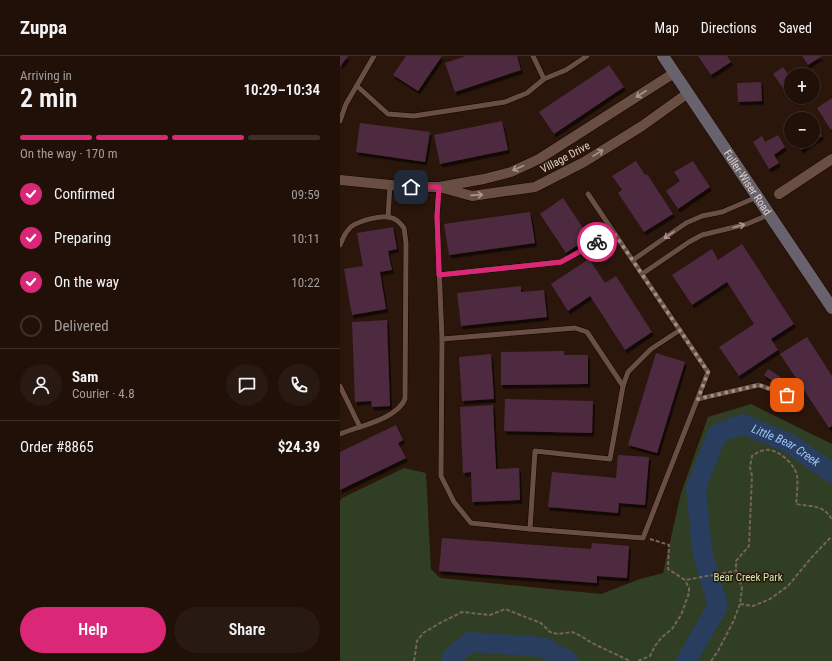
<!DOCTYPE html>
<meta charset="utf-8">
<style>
body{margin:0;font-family:"Roboto Condensed",sans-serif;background:#281912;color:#f1f3f6;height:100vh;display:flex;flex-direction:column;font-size:15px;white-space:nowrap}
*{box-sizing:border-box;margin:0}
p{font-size:13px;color:#a29d9c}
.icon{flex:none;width:22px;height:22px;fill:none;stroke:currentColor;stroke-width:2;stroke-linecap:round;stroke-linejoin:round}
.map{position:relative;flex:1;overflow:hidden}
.details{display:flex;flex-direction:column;background:#201008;width:340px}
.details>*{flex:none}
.tools{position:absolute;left:444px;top:12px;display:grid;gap:8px}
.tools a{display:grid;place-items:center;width:36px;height:36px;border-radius:50%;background:#201008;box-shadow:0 1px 3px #0004,0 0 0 1px #3d3029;font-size:20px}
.pin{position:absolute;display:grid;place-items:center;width:34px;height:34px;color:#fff;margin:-17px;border-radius:8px;box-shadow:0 2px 6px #0006}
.courier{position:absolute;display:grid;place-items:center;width:40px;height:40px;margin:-20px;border:3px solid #db2777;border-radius:50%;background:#fff;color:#222;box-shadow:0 1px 5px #0007}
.summary em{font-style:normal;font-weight:600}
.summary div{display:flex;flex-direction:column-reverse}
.summary{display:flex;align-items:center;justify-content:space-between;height:68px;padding:0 20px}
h1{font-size:26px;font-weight:600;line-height:30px}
.bar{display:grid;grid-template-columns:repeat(4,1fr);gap:6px 4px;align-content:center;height:48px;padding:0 20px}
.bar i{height:5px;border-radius:3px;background:#3d3029}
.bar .on{background:#db2777}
.bar p{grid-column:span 4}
.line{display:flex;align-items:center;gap:10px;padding:0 20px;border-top:1px solid #3d3029}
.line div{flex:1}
.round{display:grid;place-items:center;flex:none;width:42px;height:42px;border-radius:21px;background:#281912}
ol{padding:0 20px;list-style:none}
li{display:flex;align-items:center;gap:12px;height:44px}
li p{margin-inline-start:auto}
li .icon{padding:4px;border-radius:50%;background:#db2777;color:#fff;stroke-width:4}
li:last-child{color:#a29d9c}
li i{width:22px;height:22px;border:2px solid #3d3029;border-radius:50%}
.action{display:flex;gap:8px;margin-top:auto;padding:8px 20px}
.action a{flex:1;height:46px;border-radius:24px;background:#db2777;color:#fff;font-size:16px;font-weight:600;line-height:46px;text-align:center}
.action a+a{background:#281912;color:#f1f3f6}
header{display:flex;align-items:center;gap:24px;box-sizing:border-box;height:56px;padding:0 20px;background:#201008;border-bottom:1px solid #3d3029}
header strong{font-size:19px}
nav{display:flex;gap:22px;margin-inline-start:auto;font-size:14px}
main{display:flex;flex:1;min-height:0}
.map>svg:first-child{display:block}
</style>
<header>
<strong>Zuppa</strong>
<nav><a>Map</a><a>Directions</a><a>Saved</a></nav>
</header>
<main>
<section class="details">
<div class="summary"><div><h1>2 min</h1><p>Arriving in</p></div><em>10:29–10:34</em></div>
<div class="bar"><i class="on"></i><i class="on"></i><i class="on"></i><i></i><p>On the way · 170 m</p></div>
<ol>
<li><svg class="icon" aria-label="check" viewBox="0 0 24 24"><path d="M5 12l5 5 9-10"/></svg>Confirmed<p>09:59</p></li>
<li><svg class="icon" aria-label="check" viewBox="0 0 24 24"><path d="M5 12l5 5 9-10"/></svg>Preparing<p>10:11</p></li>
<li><svg class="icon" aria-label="check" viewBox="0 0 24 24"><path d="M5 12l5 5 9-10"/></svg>On the way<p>10:22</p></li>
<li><i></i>Delivered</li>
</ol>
<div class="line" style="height:72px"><a class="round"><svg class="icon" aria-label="person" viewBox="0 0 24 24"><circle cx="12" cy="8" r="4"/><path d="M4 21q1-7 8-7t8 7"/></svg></a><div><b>Sam</b><p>Courier · 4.8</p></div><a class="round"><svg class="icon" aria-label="chat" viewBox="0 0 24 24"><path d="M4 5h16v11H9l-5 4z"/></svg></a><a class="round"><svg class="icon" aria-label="phone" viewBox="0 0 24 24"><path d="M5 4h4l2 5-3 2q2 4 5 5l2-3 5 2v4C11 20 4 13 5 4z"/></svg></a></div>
<div class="line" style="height:52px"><div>Order #8865</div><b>$24.39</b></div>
<div class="action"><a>Help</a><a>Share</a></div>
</section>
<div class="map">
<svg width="492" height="605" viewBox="0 0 492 605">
<defs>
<filter id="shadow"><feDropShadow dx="2" dy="3.5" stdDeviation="0" flood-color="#0009"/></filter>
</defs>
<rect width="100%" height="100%" fill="#2b160b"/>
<polygon fill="#303e23" points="411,348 492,388 492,605 0,605 0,445 2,442 64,412 86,417 91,513 100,522 261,538 300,523 323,517 341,437 368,361"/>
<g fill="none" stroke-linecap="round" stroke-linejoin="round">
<g stroke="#293d5e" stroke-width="20">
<polyline points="111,605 113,600 130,586 203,591 228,605"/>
<path id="s1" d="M346 605 378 550 362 495 356 432 377 378 402 368 449 387 492 417"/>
</g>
</g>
<g fill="#4e2a40" filter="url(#shadow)">
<polygon points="0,0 8,0 0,11"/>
<polygon points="66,0 102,0 78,35 53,19"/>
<polygon points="126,0 177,0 181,14 115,36 105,7"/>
<polygon points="358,0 387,0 391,6 371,19"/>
<polygon points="462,0 482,0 468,9"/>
<polygon points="269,9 284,31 214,78 199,56"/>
<polygon points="443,11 448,18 458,12 463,19 451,19 451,35 447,38 433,18"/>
<polygon points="421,26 422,45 398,46 397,27"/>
<polygon points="492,42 492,73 491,74 477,52"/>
<polygon points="162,65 168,94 100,108 94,79"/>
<polygon points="473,66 482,80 461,94 455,85 473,85"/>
<polygon points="20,67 90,76 85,106 16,96"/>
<polygon points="438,79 445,91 434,99 439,107 429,113 413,86 422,80 425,86"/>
<polygon points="296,105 305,119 307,118 333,158 304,176 278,137 282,134 272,120"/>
<polygon points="353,105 370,131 338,153 326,135 340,125 334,116"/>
<polygon points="223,142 249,181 226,197 200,158"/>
<polygon points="190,156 195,187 109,199 104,168"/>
<polygon points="53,171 57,193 48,195 52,214 40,216 46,253 12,259 4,213 23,210 17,177"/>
<polygon points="402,188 454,268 431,283 438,294 399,320 379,291 414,268 387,226 352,249 332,219 372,193 378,204"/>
<polygon points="249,203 265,227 276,220 312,276 285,294 250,240 228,255 211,228"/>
<polygon points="181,230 181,236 204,234 207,261 121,270 117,237"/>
<polygon points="47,264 50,350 32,351 31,345 15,346 12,266"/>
<polygon points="467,281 492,320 492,370 489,372 440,298"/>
<polygon points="224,295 224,299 248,299 248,328 161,329 161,296"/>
<polygon points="316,297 345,306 317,397 288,389"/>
<polygon points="151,298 154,343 122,345 119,301"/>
<polygon points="428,313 448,326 444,333 424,319"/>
<polygon points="165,343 253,345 252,377 164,375"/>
<polygon points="153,349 156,413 179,412 180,444 132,446 131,416 123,417 120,351"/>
<polygon points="56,369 63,384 58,387 66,402 0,434 0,396"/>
<polygon points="278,399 309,401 305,449 279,447 278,457 208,451 212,416 276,422"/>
<polygon points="102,482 251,493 252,487 289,490 287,522 257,520 257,527 99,515"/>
</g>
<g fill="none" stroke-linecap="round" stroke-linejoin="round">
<defs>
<g id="lane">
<polyline points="204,23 226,14 247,0"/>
<polyline points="17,30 48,58 74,60 165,46 187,37 204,23 193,0"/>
<polyline points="0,65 6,48 34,0"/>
<polyline points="99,131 97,160 102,283 101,420 114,446 131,467 190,473 303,482 368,316 248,138"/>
<polyline points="48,161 50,129"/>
<path d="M0 189C3 182 6 174 12 170 20 165 42 158 52 162 56 163 61 168 64 172L66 187 65 343C57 363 19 370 0 378"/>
<polyline points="293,204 346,167 362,160 382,156 417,141"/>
<polyline points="302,218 349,186 362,179 407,168 428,159"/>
<polyline points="99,219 221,206 274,177"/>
<polyline points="102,283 235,272 247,276 283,330 270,403 195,395 190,473"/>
<polyline points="0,330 20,371"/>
<polyline points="283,330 288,316 311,293 340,274"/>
<polyline points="358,343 419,329 447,339"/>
</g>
<g id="street">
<polyline points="0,124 71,131 99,131 144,123 171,116 199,103 334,17"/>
<polyline points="103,132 132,140 195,131 244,106 302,70 348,37"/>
<polyline points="439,138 492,103"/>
</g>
<g id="secondary">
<path id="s2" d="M323 0 492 252"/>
</g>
</defs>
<use href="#lane" stroke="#130200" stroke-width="6"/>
<use href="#street" stroke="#130200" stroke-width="11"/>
<use href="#secondary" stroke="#130200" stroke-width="13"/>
<g stroke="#76635a" stroke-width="2" stroke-dasharray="4 2" stroke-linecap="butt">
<polyline points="310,483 329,489 328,513 345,524 395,515"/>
<polyline points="400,548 413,550 430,543 448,530 471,502 492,480"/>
<polyline points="74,605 77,585 83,577 100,567 122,556 150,559 165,553 201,567 210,576 218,578 232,576 241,580 252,587 290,605"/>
<polyline points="298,605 310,600 315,590 322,581 332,573 341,559 349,537 349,532 345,524"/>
<path d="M371 605 378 595 394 564 400 548 402 532 396 514V505L409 490 412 420 410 411 412 400C417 396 424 393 430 394 441 396 454 408 457 419 458 428 457 439 456 448 471 451 484 448 492 464"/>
</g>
<use href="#lane" stroke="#694f43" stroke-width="5"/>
<use href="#street" stroke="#694f43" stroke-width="10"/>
<use href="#secondary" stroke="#67626c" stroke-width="12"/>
</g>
<defs><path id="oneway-shaft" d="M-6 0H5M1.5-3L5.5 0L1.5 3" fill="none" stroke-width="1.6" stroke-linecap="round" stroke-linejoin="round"/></defs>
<g stroke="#ab968d">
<use href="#oneway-shaft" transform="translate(301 38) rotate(147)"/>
<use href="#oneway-shaft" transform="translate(258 97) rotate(-32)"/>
<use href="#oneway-shaft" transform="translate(178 112) rotate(157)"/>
<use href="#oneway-shaft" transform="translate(137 139) rotate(-4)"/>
<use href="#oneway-shaft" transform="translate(399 170) rotate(-15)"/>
<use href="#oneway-shaft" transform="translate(329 179) rotate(145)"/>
</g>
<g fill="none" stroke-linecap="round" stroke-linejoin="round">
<polyline stroke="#a19087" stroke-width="4" stroke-dasharray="0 7.2" points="257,186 274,177 368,316 358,343 419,329 447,339"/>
<polyline stroke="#db2777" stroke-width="5" points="71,131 99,131 97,160 99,219 221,206 257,186"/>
</g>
<g text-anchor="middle" stroke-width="3" stroke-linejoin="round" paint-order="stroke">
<g font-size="11" fill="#e1d1ca" stroke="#2b160b">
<text transform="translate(225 101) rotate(-28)" y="4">Village Drive</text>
<text dy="4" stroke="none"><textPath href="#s2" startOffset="152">Fuller-Wiser Road</textPath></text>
</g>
<g font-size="11" fill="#caedac" stroke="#2b160b">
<text x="408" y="525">Bear Creek Park</text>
</g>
<g font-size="12" font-style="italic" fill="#9cc0fb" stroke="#2b160b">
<text dy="4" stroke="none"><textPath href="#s1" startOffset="318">Little Bear Creek</textPath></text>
</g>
</g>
</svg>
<div class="tools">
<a>+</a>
<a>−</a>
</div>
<div class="pin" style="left:447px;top:339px;background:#ea580c"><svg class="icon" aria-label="bag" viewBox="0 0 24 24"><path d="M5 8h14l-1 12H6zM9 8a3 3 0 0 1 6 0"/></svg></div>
<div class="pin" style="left:71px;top:131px;background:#1f2937"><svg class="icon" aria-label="home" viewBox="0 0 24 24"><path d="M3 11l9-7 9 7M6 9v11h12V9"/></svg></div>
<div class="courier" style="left:257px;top:186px"><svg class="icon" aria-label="bike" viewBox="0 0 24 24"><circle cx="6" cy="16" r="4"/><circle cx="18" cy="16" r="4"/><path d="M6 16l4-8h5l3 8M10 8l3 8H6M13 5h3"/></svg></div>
</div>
</main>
